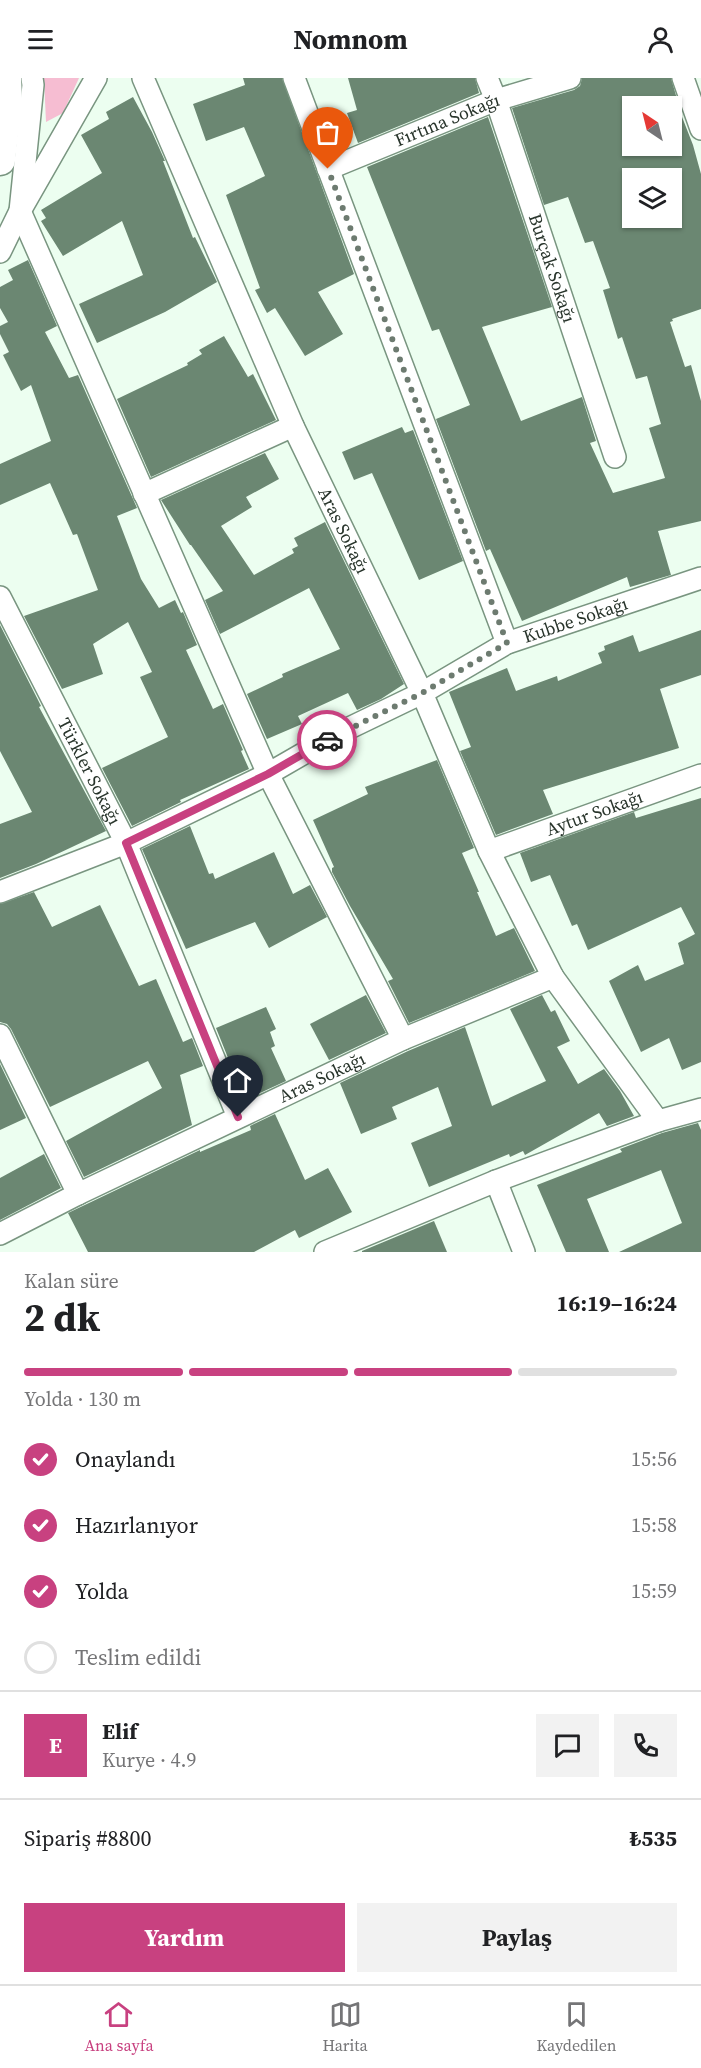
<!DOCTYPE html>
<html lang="tr">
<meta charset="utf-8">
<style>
body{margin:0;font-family:"Source Serif 4",serif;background:#f2f2f2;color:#202124;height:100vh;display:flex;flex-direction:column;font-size:22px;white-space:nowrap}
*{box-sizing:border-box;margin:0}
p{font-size:20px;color:#757577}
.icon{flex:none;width:33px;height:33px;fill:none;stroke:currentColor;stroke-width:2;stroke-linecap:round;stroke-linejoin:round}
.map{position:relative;height:1174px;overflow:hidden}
.details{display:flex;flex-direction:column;background:#fff;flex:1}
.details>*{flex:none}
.needle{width:39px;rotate:325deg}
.controls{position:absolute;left:622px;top:18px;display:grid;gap:12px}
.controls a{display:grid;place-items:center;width:60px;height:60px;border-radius:0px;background:#fff;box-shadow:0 2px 4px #0004;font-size:30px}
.pin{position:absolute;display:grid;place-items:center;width:51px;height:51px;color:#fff;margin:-62px -26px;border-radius:50% 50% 50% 0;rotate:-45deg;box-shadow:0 0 6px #0007}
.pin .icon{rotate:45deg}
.courier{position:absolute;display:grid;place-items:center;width:60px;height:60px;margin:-30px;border:4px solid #c84180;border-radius:50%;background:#fff;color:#222;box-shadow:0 2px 8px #0007}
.summary em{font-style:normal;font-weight:700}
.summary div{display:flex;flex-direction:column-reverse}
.summary{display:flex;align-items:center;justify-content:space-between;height:102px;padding:0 24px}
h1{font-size:39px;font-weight:700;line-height:45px}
.bar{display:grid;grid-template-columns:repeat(4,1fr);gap:9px 6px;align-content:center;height:72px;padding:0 24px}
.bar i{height:8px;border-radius:4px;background:#e0e0e0}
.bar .selected{background:#c84180}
.bar p{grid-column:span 4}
.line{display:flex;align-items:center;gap:15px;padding:0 24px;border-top:2px solid #e0e0e0}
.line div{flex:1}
.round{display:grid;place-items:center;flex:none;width:63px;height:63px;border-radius:0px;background:#f2f2f2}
ol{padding:0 24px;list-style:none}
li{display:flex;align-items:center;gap:18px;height:66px}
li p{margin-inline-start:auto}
li .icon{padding:6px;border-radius:50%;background:#c84180;color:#fff;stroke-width:4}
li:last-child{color:#757577}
li i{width:33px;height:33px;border:3px solid #e0e0e0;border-radius:50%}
.button{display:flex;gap:12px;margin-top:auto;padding:12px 24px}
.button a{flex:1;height:69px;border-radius:0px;background:#c84180;color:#fff;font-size:24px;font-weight:700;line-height:69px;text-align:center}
.button a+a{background:#f2f2f2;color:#202124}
header{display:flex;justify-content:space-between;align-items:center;height:78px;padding:0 24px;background:#fff;font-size:27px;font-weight:700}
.menu{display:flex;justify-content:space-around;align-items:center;height:84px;border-top:2px solid #e0e0e0;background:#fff;font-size:16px;color:#757577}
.menu a{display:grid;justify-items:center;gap:3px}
.menu .selected{color:#c84180}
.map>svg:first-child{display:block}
</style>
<header><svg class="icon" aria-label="menu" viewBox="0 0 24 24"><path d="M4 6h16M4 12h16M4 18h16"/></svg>Nomnom<svg class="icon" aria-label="person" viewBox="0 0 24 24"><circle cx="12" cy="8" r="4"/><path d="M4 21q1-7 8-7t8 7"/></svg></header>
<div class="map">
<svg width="701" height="1174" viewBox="0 0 701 1174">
<rect width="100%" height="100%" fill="#ecfef0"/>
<polygon fill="#f6bdd2" points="44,0 79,0 63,35 46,44"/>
<g fill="#6b8772" fill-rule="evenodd">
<polygon points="243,0 282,0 354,196 318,214 343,256 305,278 275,230 267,235 255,212 260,210 226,117 265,98 244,49 206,63 193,26 245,7"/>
<polygon points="348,0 475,0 479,15 358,65 347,35 357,32"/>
<path d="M582 0H671L677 21H675L693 67 701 96V231L672 241 673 243 670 244 685 289 691 287 701 323V443L658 453 671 497 630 509 627 499 522 543 490 471 486 473 436 341 470 327 439 251 432 253 367 89 488 39 552 229 482 249 521 343 582 319 596 363 590 365 613 415 665 400 649 350 661 346 647 298 636 301 622 259 618 261 603 212 610 210 593 163 585 165 568 119 544 127 512 30 574 12 580 8ZM633 28H672V68H633ZM633 100H672V140H633Z"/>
<polygon points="133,19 152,54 165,83 163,83 193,160 195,159 217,204 165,234 97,265 79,226 143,197 122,143 63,178 41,143 46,140 41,132 102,95 81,57 109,41 106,34"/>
<polygon points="28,182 57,248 45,254 69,300 78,297 137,430 117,438 141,501 159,530 175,522 181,535 183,534 197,567 186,572 213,631 223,626 243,672 241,673 249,691 180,722 181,724 132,748 102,690 168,659 140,599 152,594 128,544 93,566 103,596 62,611 24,538 98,512 77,456 73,457 50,405 0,427 0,386 51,363 31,307 21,313 3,277 9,274 0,256 0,248 8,244 0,230 0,209 13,202 8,192"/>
<polygon points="224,258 248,299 253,296 276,342 151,399 117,321 188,287 187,285 202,276 199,272"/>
<polygon points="402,349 405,355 413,352 463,483 419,502 372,395 354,402 342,374"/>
<polygon points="265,375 279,401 246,419 252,429 221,448 254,497 294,475 292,471 298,468 294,460 325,444 404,606 381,621 357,632 348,615 298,638 302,646 267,661 247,616 283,599 282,596 340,571 309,510 220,556 205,522 223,513 191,467 190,467 161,422"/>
<polygon points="0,547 37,620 41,628 39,629 106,753 36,786 0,800 0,746 32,734 0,673"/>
<polygon points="701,552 701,597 660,611 679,670 543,712 553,736 496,757 460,673 471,669 449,614 507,590 516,613 557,598 558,603 602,585 598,575 605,572 604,568 633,557 639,574"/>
<polygon points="437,682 474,770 462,775 479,814 477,814 496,858 514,850 535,893 409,945 388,903 393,901 350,828 332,794 332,790 334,789 313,742 368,716 365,709"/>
<polygon points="701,720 701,984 682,992 669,960 641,974 609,903 638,887 645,903 684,886 678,865 695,856 681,829 588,872 577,846 572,848 550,797 531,804 520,775 634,734 636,740"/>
<polygon points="190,748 209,796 213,795 215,801 274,774 293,816 310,807 327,839 269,870 255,844 186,871 142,771"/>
<polygon points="34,814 52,849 100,827 139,908 156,901 183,964 192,960 203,988 180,997 192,1047 84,1099 66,1063 162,1010 148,983 50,1029 11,951 7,946 0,944 0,826"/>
<polygon points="366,917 386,955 329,982 310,946"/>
<polygon points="542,917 551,934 555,932 570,963 557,969 578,1006 604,991 620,1013 634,1038 607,1048 599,1035 525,1077 523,1073 510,1079 509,1076 429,1109 411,1065 452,1048 438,1009 392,1029 397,1041 361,1056 340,1005 408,973 465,949 492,1028 546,1003 510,931"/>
<polygon points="266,929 276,951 270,954 275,968 271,970 286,1003 245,1022 216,950"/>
<polygon points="0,986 26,1040 0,1052"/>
<polygon points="275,1036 305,1102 328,1090 352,1134 299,1160 295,1152 254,1174 88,1174 68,1135 200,1072 200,1074 251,1052 250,1048"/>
<polygon points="698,1045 701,1052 701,1174 619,1174 682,1145 661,1092 587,1121 609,1174 566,1174 537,1107 622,1074 620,1071 662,1055"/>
<polygon points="44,1076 61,1110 0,1142 0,1100"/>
<polygon points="434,1143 447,1174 362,1174 362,1173"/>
</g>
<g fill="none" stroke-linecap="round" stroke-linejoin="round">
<defs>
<g id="street">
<polyline points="32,0 33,7 20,133 268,696 403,961"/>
<path id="s1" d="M143 0 293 348 422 615 489 773 553 899 658 1043"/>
<polyline points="294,0 507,565"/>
<path id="s2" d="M487 0 496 22 615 379"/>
<polyline points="683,0 701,51"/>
<path id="s3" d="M328 91 496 22 570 0"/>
<polyline points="0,174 20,133 96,0"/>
<polyline points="144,416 293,348"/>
<path id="s4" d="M0 519 126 765 238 1039"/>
<path id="s5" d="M489 773 701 697"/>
<path id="s6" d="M0 814 126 765 268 696 339 655 422 615 507 565 701 500"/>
<polyline points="0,957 78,1116"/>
<polyline points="496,1103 524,1174"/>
<path id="s7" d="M0 1156 78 1116 403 961 553 899"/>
<polyline points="325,1174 496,1103 658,1043 701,1031"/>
</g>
<polyline id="secondary" points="0,82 7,22 6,0"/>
</defs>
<use href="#street" stroke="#799580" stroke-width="24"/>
<use href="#secondary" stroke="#799580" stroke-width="33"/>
<use href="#street" stroke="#fff" stroke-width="21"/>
<use href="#secondary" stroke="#fff" stroke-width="30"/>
</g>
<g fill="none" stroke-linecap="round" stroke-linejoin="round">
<polyline stroke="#6d7b70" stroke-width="6" stroke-dasharray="0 10.8" points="327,662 422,615 507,565 328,91"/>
<polyline stroke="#c84180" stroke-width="8" points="238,1039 126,765 268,696 327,662"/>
</g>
<g text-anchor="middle" stroke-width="5" stroke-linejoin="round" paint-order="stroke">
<g font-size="18" fill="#28342b" stroke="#fff">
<text dy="6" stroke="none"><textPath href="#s3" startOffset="129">Fırtına Sokağı</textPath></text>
<text dy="6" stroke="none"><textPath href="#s2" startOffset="201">Burçak Sokağı</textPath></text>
<text dy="6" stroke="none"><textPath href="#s1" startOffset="495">Aras Sokağı</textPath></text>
<text dy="6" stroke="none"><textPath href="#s6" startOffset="638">Kubbe Sokağı</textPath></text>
<text dy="6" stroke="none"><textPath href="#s4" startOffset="196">Türkler Sokağı</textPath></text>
<text dy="6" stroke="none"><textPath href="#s5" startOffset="112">Aytur Sokağı</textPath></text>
<text dy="6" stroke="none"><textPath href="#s7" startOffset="358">Aras Sokağı</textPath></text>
</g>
</g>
</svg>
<div class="controls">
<a><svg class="needle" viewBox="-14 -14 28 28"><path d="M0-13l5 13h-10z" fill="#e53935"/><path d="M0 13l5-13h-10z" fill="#757577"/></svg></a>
<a><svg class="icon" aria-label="layers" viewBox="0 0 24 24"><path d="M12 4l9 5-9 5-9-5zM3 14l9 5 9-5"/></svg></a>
</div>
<div class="pin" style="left:328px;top:91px;background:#ea580c"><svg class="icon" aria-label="bag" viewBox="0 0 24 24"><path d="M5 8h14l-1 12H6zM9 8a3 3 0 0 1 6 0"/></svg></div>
<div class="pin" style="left:238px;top:1039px;background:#1f2937"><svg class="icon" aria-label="home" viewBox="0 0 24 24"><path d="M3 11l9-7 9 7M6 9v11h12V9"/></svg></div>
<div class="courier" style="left:327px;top:662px"><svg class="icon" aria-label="car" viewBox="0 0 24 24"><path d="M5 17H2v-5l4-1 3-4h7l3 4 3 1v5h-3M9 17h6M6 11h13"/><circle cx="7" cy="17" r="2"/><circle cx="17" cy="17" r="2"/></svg></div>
</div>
<section class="details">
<div class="summary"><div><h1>2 dk</h1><p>Kalan süre</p></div><em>16:19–16:24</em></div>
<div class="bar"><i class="selected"></i><i class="selected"></i><i class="selected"></i><i></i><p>Yolda · 130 m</p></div>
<ol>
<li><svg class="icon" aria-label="check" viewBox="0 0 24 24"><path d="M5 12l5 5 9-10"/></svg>Onaylandı<p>15:56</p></li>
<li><svg class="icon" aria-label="check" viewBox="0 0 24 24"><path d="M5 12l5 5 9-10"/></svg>Hazırlanıyor<p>15:58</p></li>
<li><svg class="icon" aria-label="check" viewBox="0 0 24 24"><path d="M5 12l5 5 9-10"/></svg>Yolda<p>15:59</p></li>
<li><i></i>Teslim edildi</li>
</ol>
<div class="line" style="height:108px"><b class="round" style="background:#c84180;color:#fff">E</b><div><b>Elif</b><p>Kurye · 4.9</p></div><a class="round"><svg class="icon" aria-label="chat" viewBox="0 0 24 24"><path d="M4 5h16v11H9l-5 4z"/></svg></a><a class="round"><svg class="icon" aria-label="phone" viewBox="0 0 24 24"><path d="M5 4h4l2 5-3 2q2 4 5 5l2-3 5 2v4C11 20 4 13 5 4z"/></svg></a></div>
<div class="line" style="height:78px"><div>Sipariş #8800</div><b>₺535</b></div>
<div class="button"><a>Yardım</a><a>Paylaş</a></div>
</section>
<nav class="menu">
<a class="selected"><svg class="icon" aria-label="home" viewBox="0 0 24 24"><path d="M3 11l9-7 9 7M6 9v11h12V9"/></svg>Ana sayfa</a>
<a><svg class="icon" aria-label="map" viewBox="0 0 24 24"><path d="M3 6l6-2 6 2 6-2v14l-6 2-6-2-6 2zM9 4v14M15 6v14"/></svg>Harita</a>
<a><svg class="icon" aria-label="saved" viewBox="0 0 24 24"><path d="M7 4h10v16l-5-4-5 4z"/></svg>Kaydedilen</a>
</nav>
